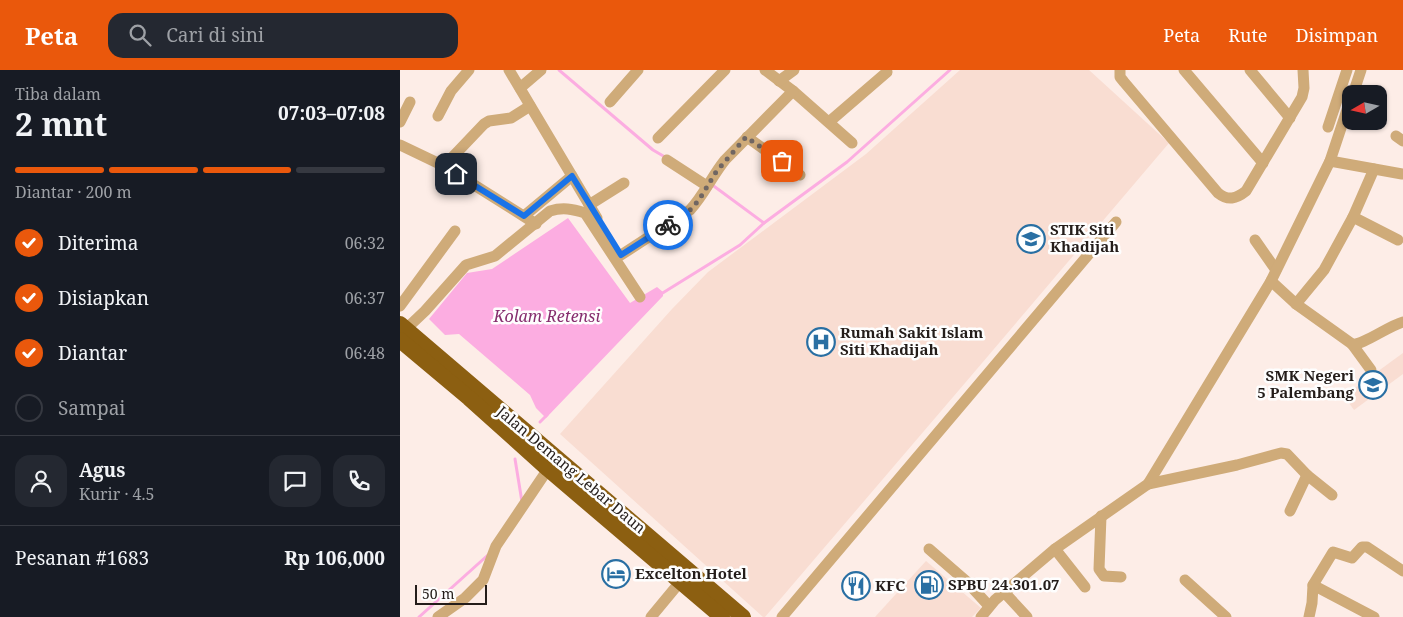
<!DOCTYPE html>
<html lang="id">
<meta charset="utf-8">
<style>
body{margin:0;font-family:"Noto Serif",serif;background:#242831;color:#f1f3f6;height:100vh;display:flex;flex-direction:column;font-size:19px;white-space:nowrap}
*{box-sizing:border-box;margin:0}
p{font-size:16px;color:#9ea1a6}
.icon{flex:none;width:28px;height:28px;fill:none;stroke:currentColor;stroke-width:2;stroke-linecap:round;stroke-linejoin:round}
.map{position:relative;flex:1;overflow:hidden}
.drawer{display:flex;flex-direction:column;background:#171b24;width:400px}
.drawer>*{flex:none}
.needle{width:32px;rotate:261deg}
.fabs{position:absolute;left:942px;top:15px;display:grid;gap:10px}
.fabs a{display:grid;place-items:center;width:45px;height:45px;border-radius:10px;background:#171b24;box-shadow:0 1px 4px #0004;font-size:25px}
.scale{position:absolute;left:15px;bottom:12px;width:72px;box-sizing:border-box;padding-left:5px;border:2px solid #241d1a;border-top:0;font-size:14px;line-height:18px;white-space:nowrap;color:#241d1a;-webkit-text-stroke:4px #fefefe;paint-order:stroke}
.pin{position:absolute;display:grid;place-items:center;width:42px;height:42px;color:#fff;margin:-21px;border-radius:10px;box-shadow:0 2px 8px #0006}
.courier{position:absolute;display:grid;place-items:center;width:50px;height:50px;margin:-25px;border:4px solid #1a73e8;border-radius:50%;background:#fff;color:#222;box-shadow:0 1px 6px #0007}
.head em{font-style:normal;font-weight:700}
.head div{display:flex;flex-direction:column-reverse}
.head{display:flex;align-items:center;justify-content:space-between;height:85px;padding:0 15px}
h1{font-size:32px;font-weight:700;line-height:38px}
.bar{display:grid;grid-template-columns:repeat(4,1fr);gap:8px 5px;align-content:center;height:60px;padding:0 15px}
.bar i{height:6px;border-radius:4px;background:#363941}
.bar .on{background:#ea580c}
.bar p{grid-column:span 4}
.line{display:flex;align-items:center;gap:12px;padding:0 15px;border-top:1px solid #363941}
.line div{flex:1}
.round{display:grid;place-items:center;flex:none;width:52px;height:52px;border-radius:15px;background:#242831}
ol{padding:0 15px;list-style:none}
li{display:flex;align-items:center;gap:15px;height:55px}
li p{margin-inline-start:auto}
li .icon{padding:5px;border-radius:50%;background:#ea580c;color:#fff;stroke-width:4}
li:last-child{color:#9ea1a6}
li i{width:28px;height:28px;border:2px solid #363941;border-radius:50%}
header{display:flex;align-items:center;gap:30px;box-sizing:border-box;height:70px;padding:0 25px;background:#ea580c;color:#fff}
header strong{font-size:24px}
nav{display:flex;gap:28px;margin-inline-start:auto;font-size:18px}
.search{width:350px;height:45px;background:#242831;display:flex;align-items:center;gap:12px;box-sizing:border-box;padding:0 18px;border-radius:15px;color:#9ea1a6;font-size:19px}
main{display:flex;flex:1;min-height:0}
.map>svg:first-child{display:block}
</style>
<header>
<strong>Peta</strong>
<div class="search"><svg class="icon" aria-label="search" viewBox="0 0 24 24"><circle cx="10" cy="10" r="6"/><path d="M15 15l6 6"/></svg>Cari di sini</div>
<nav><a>Peta</a><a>Rute</a><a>Disimpan</a></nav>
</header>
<main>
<section class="drawer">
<div class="head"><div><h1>2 mnt</h1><p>Tiba dalam</p></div><em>07:03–07:08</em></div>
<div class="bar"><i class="on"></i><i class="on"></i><i class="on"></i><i></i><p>Diantar · 200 m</p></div>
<ol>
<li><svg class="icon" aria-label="check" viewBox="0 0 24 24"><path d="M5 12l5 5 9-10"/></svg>Diterima<p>06:32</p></li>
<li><svg class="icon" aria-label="check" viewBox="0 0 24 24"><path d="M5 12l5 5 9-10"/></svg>Disiapkan<p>06:37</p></li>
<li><svg class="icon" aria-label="check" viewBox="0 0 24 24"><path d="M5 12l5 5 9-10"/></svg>Diantar<p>06:48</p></li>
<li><i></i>Sampai</li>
</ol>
<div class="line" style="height:90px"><a class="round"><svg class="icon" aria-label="person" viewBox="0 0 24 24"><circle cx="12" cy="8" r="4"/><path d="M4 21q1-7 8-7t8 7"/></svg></a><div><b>Agus</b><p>Kurir · 4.5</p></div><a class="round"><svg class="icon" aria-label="chat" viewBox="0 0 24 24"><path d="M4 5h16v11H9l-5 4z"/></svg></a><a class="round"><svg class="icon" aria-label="phone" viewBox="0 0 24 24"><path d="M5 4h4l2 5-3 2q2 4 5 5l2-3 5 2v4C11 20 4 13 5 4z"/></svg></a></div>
<div class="line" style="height:65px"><div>Pesanan #1683</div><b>Rp 106,000</b></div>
</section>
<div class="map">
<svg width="1003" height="547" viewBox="0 0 1003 547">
<rect width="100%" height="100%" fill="#fdede7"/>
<g fill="#f9ddd2">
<polygon points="560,0 689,0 769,73 571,306 365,547 363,547 160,364 272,239 308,202 466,84"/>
<polygon points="1003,283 1003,304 954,340 944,326"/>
<polygon points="526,491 581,538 572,547 475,547"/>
</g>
<polygon fill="#fcade1" points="168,148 230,233 257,217 263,222 263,226 146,348 136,338 130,325 59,264 45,265 29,249 67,203 92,199"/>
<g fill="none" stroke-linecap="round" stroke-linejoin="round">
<g stroke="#fcade1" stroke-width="3">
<polyline points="159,0 253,80 265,87"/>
<polyline points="311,114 364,153"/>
<polyline points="261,224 340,175 364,153 447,92 550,0"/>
<polyline points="140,352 147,345"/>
<polyline points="115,389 122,432"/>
<polyline points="19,547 88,485"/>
</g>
<g stroke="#cfab79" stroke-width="11">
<polyline points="109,0 197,148"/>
<polyline points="365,0 393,21 452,73"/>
<path d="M720 0V7L724 12 818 123C828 131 836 129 846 121L902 27 904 18 903 0"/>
<polyline points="784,0 863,93"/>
<polyline points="850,0 890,48"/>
<polyline points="379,11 394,0"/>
<polyline points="120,18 141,0"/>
<polyline points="953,24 961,0"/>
<polyline points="210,32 238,0"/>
<polyline points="38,46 51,21 69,0"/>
<polyline points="0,52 10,32"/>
<polyline points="429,52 487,2"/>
<polyline points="928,57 947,0"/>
<polyline points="996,66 1003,71"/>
<polyline points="347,67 400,105"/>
<polyline points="258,68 325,0"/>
<polyline points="0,75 44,96 136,154"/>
<polyline points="267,90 307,116"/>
<polyline points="930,91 1002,104"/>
<polyline points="44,96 84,54 89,51 111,48 130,36"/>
<polyline points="189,135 224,113"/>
<polyline points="124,146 172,106"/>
<polyline points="953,147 998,170"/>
<polyline points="855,170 876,200"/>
<path d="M221 185 290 140C304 125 312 106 325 90L393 21"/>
<path d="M871 211 896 234 952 274C962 276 988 256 1003 252"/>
<polyline points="896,234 924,200 953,147 974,99"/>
<polyline points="0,236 55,161"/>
<path d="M6 259 25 241 66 195 95 186 150 141C163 137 172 139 185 143L240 227"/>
<polyline points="952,274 971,300"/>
<polyline points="748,414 837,395 881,383 887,384 907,405 932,425"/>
<polyline points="890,441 907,405"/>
<polyline points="701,446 699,499 704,506 721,507"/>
<polyline points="529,479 567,512 589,536"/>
<polyline points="655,479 685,517"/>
<polyline points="785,510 826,547"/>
<polyline points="913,515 974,547"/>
<polyline points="604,522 627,547"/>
<polyline points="38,547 65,528 83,510 96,476 148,399"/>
<polyline points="251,547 285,506"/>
<polyline points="382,547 716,152"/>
<polyline points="581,547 595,530 655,479 748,414 871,211 930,91 951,28"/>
<polyline points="909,547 912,533 913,515 933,482 952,488 962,477 967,477 1003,501"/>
</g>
<g stroke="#8c5f11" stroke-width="16">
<polyline points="0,254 343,547"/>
<polyline points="0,270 69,328 148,399 322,547"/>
</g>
</g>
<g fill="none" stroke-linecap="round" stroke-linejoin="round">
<polyline stroke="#706662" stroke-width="5" stroke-dasharray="0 9" points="268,155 290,140 299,130 316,102 346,67 382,91"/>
<polyline stroke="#1a73e8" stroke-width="6" points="56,104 124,146 172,106 221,185 268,155"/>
</g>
<defs>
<symbol id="university-ring" viewBox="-11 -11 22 22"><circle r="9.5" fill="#fefefe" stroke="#296fa3" stroke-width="1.5"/><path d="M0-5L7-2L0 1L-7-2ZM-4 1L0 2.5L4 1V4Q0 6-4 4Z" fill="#296fa3"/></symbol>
<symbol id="hospital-ring" viewBox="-11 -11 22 22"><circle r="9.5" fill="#fefefe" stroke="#296fa3" stroke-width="1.5"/><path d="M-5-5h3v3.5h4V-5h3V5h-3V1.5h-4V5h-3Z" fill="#296fa3"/></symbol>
<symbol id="school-ring" viewBox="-11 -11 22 22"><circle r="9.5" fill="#fefefe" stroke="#296fa3" stroke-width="1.5"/><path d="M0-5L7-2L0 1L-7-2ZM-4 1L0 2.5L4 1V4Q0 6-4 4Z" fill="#296fa3"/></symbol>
<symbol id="hotel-ring" viewBox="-11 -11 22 22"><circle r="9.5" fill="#fefefe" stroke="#296fa3" stroke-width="1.5"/><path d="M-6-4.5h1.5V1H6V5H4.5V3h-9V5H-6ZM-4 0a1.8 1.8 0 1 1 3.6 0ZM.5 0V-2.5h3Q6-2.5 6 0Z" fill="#296fa3"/></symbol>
<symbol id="fuel-ring" viewBox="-11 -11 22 22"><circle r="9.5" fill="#fefefe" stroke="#296fa3" stroke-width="1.5"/><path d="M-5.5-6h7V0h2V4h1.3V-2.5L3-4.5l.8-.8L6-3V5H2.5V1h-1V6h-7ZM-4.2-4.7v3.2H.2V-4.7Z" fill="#296fa3"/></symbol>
<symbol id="restaurant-ring" viewBox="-11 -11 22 22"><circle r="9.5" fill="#fefefe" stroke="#296fa3" stroke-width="1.5"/><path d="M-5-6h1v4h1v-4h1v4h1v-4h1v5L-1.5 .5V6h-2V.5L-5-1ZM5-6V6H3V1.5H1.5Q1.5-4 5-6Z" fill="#296fa3"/></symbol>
</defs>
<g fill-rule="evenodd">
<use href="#university-ring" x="615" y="153" width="32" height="32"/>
<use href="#hospital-ring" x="405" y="256" width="32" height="32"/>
<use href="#school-ring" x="957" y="299" width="32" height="32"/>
<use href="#hotel-ring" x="200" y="488" width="32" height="32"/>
<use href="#fuel-ring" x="513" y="499" width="32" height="32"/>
<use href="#restaurant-ring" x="440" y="500" width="32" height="32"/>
</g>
<g text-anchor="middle" stroke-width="5" stroke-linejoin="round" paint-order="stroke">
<g font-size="15" font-weight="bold" fill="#241d1a" stroke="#fefefe" text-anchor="start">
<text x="650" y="165">STIK Siti<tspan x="650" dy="17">Khadijah</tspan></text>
<text x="440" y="268">Rumah Sakit Islam<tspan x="440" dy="17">Siti Khadijah</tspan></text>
<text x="954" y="311" text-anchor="end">SMK Negeri<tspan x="954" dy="17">5 Palembang</tspan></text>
<text x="235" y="509">Excelton Hotel</text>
<text x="548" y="520">SPBU 24.301.07</text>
<text x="475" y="521">KFC</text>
</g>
<g font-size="15" fill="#241d1a" stroke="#fefefe">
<text transform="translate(171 400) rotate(40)" y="5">Jalan Demang Lebar Daun</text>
</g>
<g font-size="16" font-style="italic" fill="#862d6e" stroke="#fefefe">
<text x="147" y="252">Kolam Retensi</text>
</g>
</g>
</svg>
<div class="fabs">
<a><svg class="needle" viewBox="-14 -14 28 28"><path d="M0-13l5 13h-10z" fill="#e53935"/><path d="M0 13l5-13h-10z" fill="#9ea1a6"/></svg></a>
</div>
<div class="scale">50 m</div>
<div class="pin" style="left:382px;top:91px;background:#ea580c"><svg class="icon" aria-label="bag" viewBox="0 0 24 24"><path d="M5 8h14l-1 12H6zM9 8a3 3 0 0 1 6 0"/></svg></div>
<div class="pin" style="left:56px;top:104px;background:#1f2937"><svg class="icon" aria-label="home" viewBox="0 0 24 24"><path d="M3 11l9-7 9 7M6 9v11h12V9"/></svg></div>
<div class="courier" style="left:268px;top:155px"><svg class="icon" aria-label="bike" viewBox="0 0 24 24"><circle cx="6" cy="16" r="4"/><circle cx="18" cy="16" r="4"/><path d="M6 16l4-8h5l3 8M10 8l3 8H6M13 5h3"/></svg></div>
</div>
</main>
